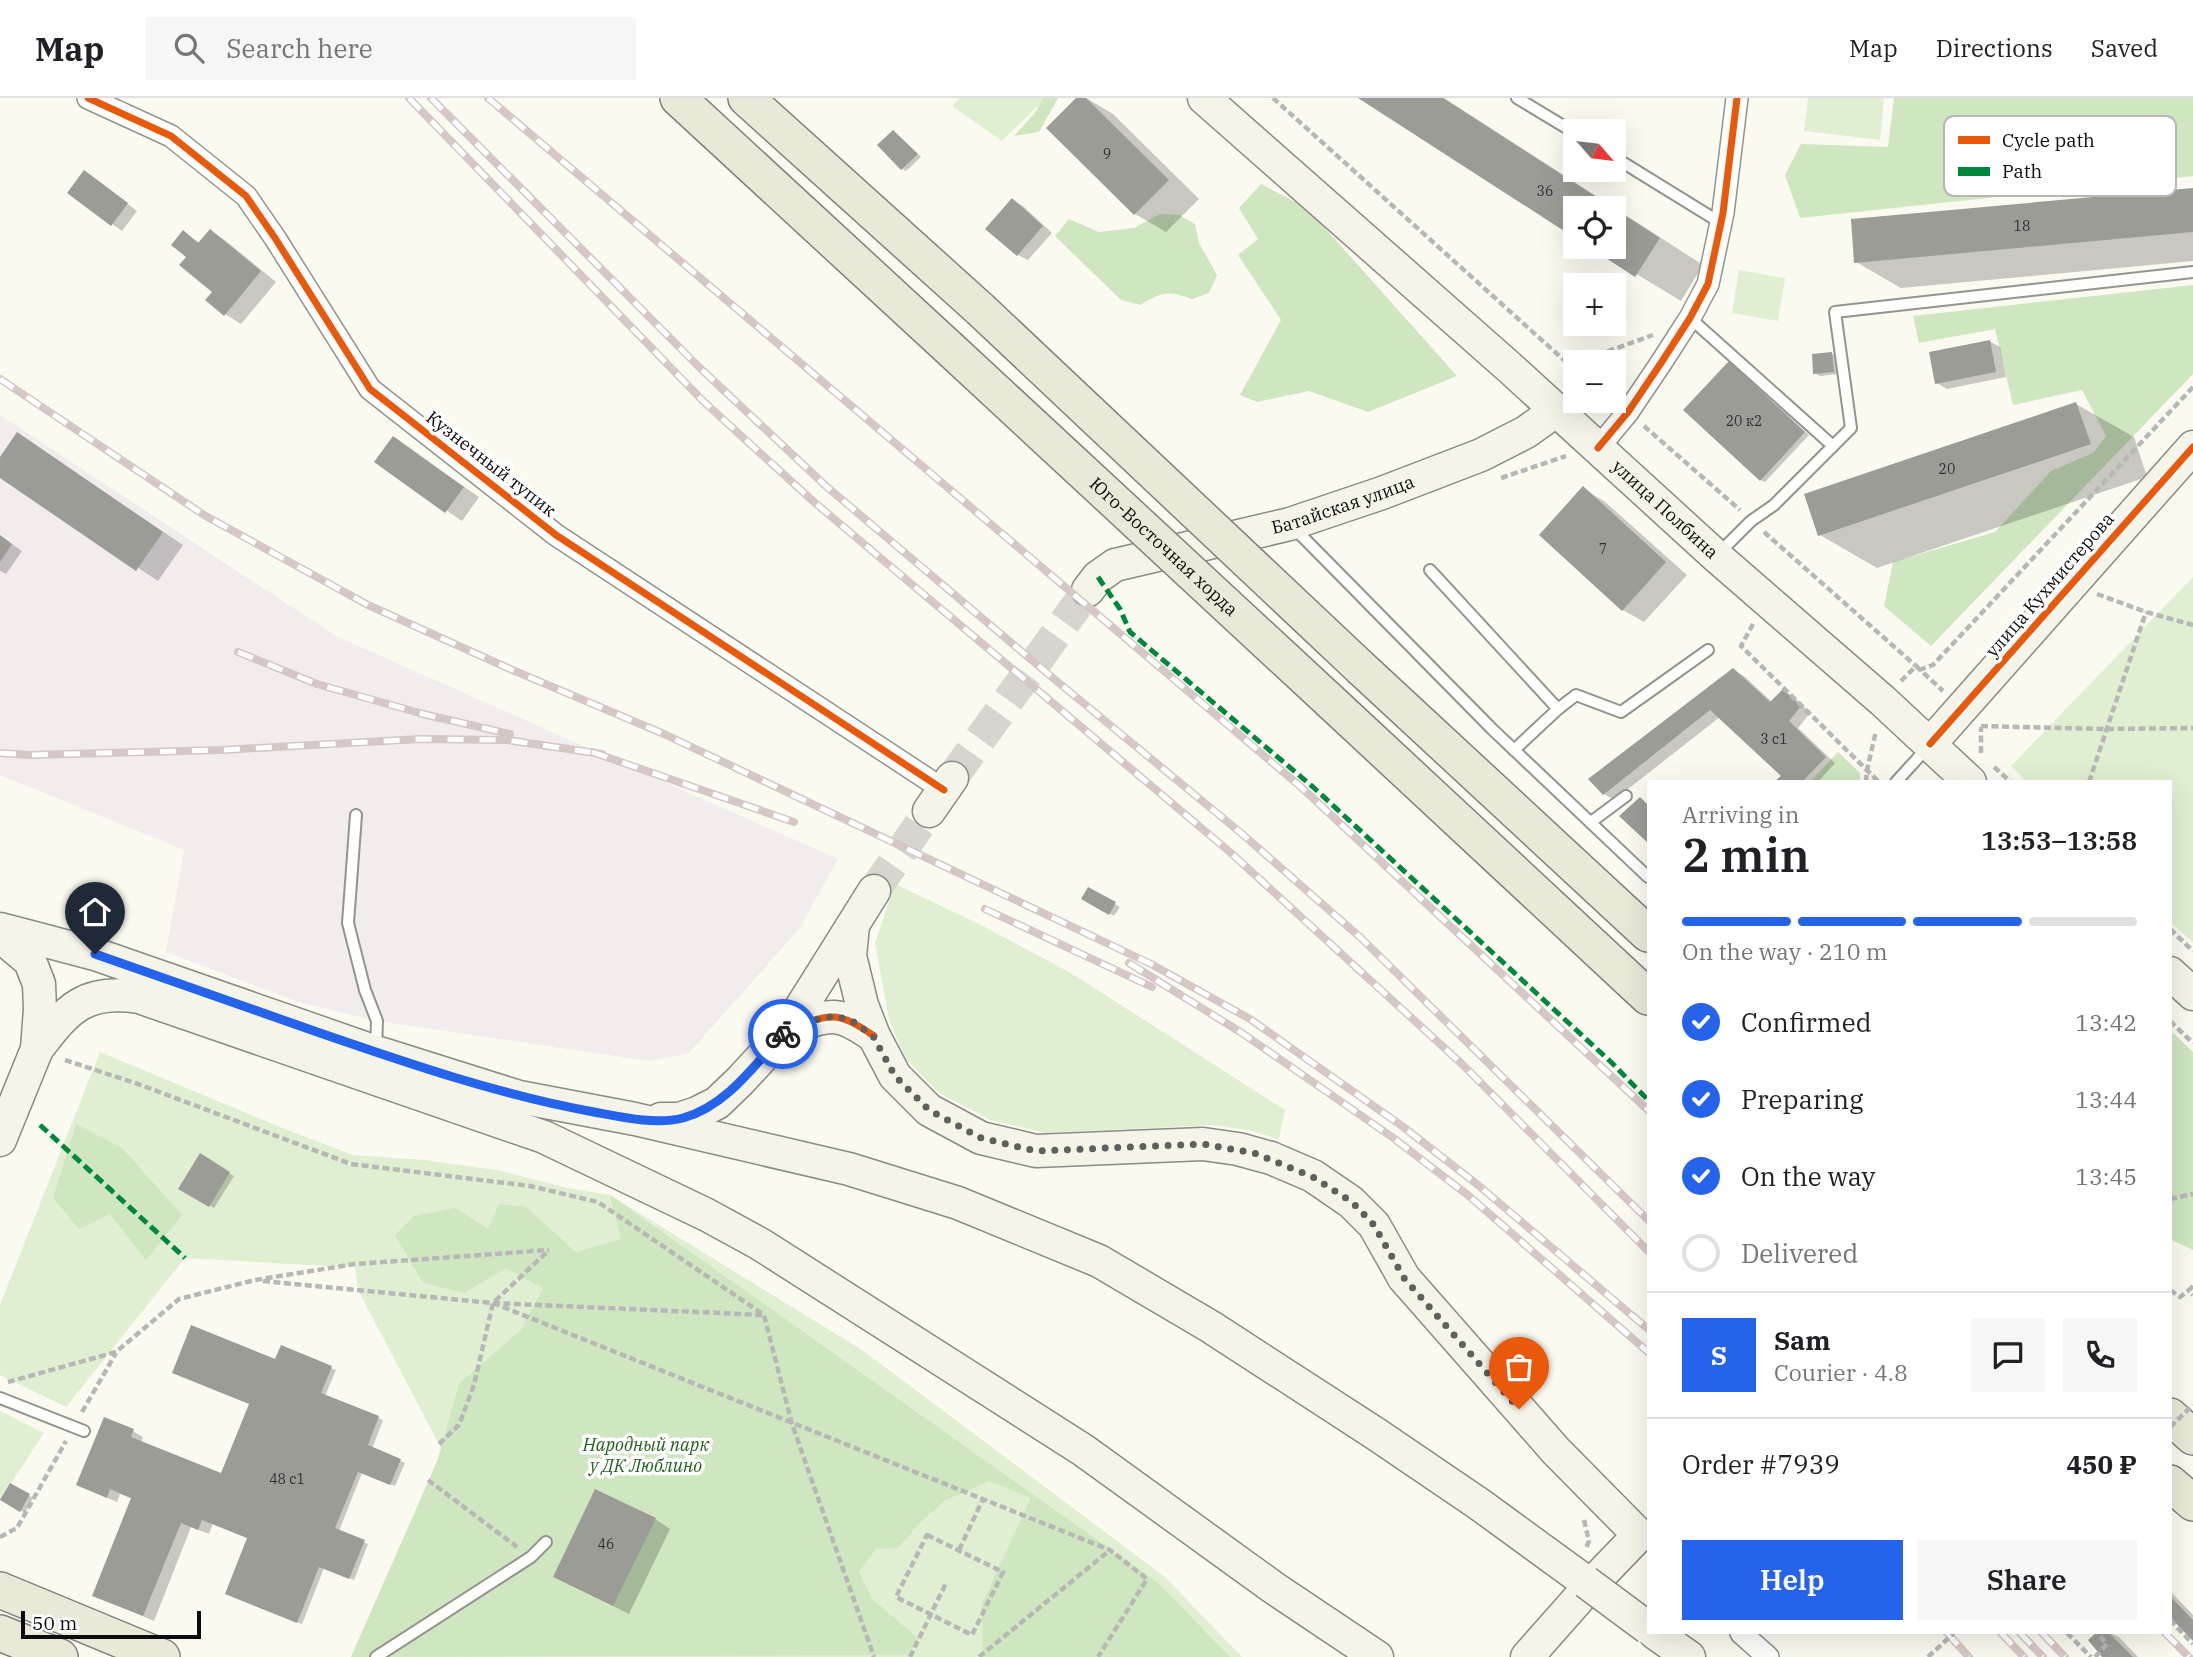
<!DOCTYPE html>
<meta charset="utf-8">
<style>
body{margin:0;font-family:"IBM Plex Serif",serif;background:#f6f6f6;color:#202124;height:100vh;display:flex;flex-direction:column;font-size:26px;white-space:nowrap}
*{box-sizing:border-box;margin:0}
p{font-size:23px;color:#757577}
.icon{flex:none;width:38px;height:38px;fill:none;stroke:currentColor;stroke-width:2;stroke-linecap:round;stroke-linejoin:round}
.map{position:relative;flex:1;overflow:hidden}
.details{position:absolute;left:1647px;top:682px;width:525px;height:854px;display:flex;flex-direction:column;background:#fff;border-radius:0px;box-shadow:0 7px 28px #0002}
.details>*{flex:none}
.needle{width:46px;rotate:118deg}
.controls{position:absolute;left:1563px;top:21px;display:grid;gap:14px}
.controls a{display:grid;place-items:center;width:63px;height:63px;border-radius:0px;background:#fff;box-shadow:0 7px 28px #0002;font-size:35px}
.scale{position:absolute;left:21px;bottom:18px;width:180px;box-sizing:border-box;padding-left:7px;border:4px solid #0c0c0c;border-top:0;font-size:19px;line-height:24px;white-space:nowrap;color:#0c0c0c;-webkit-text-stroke:5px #fff;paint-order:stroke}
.pin{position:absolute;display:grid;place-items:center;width:60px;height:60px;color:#fff;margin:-72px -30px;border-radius:50% 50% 50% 0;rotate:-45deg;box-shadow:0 0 7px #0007}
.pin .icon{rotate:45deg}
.courier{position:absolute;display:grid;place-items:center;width:70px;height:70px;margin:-35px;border:5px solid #2563eb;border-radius:50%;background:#fff;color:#222;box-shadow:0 2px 9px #0007}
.head em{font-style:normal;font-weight:600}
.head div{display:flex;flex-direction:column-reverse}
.head{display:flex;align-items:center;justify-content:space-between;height:119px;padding:0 35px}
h1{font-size:46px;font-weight:600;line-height:52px}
.bar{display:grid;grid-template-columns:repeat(4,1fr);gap:10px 7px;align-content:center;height:84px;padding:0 35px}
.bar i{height:9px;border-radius:5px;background:#e0e0e0}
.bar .on{background:#2563eb}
.bar p{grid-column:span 4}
.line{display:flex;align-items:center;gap:18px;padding:0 35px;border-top:2px solid #e0e0e0}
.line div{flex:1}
.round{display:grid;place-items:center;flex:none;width:74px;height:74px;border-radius:0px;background:#f6f6f6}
ol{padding:0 35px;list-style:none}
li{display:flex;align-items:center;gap:21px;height:77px}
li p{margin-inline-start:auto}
li .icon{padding:7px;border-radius:50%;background:#2563eb;color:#fff;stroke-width:4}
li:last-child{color:#757577}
li i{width:38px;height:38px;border:4px solid #e0e0e0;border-radius:50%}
.button{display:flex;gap:14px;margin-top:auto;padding:14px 35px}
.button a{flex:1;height:80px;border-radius:0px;background:#2563eb;color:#fff;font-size:28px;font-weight:600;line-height:80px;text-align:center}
.button a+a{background:#f6f6f6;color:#202124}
header{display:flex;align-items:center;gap:42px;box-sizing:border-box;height:98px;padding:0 35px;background:#fff;border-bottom:2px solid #e0e0e0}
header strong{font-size:33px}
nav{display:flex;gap:38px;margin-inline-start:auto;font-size:24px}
.search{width:490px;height:63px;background:#f6f6f6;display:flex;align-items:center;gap:18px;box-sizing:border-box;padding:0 24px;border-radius:0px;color:#757577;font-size:26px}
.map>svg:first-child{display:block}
</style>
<header>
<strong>Map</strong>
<div class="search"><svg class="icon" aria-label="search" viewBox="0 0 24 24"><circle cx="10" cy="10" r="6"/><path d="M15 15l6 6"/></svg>Search here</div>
<nav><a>Map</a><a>Directions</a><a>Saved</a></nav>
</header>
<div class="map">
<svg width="2193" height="1559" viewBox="0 0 2193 1559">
<rect width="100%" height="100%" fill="#fafaf1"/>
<polygon fill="#f2eced" points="0,317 336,538 838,761 799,831 688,956 649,963 377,923 298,904 166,854 184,752 0,677"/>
<g fill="#e0efd2">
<polygon points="960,0 1046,0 1002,43 952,8"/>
<polygon points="1808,0 1884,0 1880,42 1804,33"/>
<polygon points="1739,172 1785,180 1778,223 1732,215"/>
<polygon points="2193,479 2193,844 2170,824 2170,684 2027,684 2011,668"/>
<polygon points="895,786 981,827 1071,875 1285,1012 1279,1041 1247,1032 1212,1027 1045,1035 990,1022 938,994 905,960 889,922 875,845"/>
<polygon points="100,954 285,1031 353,1057 424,1062 497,1072 568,1090 610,1097 862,1252 1165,1479 1242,1559 351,1559 442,1352 358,1192 355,1167 345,1169 185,1160 66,1309 0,1277 0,1207"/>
<polygon points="0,1313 44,1335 0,1402"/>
</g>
<g fill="#cfe6c1" fill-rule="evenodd">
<polygon points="1043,0 1058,0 1039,34 1014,38 1035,15"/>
<polygon points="1894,0 2193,0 2193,78 1800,120 1785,77 1801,46 1888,49"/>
<polygon points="1261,86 1307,110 1457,278 1368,314 1309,293 1257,304 1240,297 1281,222 1238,157 1258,141 1239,110"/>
<path d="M1160 116 1179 117 1195 126 1199 145 1217 177 1209 195 1192 201C1168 192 1162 194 1140 207L1121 202 1055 138 1069 121 1099 134 1134 130Z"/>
<polygon points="2193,187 2193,276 1931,548 1884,508 1893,464 1995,434 2051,373 2093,355 2106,338 2082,292 2013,307 1995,231 1919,245 1913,218"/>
<polygon points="1838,654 1860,675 1860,684 1810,684"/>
<polygon points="2170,932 2193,954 2193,1152 2170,1141"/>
<polygon points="76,1026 122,1050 182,1117 146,1162 110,1116 79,1131 53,1100"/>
<path d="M610 1097 1158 1485 1230 1559H981L983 1557 982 1506 1031 1400 989 1383 944 1403 919 1426 898 1450 876 1451 859 1474 872 1501 919 1541 907 1557 351 1559 437 1364 459 1286 521 1232 543 1190 506 1170 464 1195 423 1185 395 1137 414 1118 455 1110 488 1131 499 1106 526 1109 576 1154 621 1141ZM595 1391 655 1420 613 1508 553 1479Z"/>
</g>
<g fill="#0003">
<polygon points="1079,0 1086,0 1113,16 1199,101 1166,134 1135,116"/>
<polygon points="1361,0 1444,0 1703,167 1681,203 1592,149 1614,149 1614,110 1575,110 1575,138"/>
<polygon points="894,34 921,59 906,73 902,71"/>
<polygon points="94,80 137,113 122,133 69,95"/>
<polygon points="2193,91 2193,163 1901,190 1856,164"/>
<polygon points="1012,102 1023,108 1052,135 1028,162 1018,157"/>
<polygon points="210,133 226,143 276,184 241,226 225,216 214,194 188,158 184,135 200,145"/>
<polygon points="1989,243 2000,249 2006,279 1947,291 1937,285"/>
<polygon points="1832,256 1837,259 1838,276 1820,278 1815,275"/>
<polygon points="1733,268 1809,337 1765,384 1761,382"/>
<polygon points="2076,306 2134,339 2147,379 1877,470 1820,437"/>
<polygon points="17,336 183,447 158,483 0,378 0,362"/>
<polygon points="393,340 479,399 462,423 376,364"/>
<polygon points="1583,391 1604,403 1687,477 1644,524 1623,512"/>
<polygon points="0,438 22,453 6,476 0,473"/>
<polygon points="1733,572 1744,578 1772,604 1784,593 1794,599 1810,615 1798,630 1835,665 1818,684 1777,684 1783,678 1720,619 1614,702 1604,696"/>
<polygon points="1088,791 1120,809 1114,818 1083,800"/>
<polygon points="200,1058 234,1078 214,1110 181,1090"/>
<polygon points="282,1249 336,1272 325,1298 383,1322 372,1351 405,1365 395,1388 362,1375 339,1433 368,1446 354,1482 324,1470 302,1526 231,1498 249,1440 213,1425 209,1436 191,1429 154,1523 94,1497 133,1401 120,1396 117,1404 78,1387 133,1333 143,1339 141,1345 222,1377"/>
<polygon points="11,1387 33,1400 25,1415 2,1402"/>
<polygon points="655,1421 670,1431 629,1516 555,1479"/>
<polygon points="2170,1493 2193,1517 2193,1541 2170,1517"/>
<polygon points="2098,1535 2111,1535 2119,1539 2138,1559 2106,1559 2090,1543"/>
</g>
<g fill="#9c9c97">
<polygon points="1076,0 1086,0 1169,82 1134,117 1046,30"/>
<polygon points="1358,0 1443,0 1660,140 1635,179 1589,149 1614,149 1614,110 1575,110 1575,140"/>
<polygon points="893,32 918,56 901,72 877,47"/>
<polygon points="84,72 128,105 111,128 67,95"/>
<polygon points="2193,90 2193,134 1854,165 1851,121"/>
<polygon points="1012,100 1043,128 1017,158 985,131"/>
<polygon points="210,131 261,173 224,218 205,202 212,194 179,167 186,159 171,147 183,132 198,145"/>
<polygon points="1990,242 1996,274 1935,286 1929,254"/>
<polygon points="1832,254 1834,274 1813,276 1812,256"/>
<polygon points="1729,263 1805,334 1760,383 1683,312"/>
<polygon points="2076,304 2091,346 1818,438 1804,396"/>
<polygon points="17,334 163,434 136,473 0,380 0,359"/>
<polygon points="393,338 464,389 445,415 374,364"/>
<polygon points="1583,388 1666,464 1622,513 1539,437"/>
<polygon points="0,437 12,446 0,464"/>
<polygon points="1733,570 1770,604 1783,591 1801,608 1789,623 1826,659 1802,684 1774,684 1781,678 1710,612 1603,697 1588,681"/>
<polygon points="1640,699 1648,707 1648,745 1619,718"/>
<polygon points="1088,789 1116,804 1109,817 1081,801"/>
<polygon points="200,1055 230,1074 209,1109 178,1091"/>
<polygon points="191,1227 275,1261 281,1247 332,1268 321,1295 379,1318 368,1347 401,1361 390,1387 358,1374 335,1430 365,1442 349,1481 319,1469 297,1525 225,1496 247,1440 202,1422 198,1432 181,1425 143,1518 92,1498 131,1400 110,1391 107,1400 76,1387 104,1319 134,1331 131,1339 221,1375 249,1306 172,1275"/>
<polygon points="10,1385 30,1396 20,1414 0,1402"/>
<polygon points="595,1391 656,1420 613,1508 553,1479"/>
<polygon points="2170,1498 2193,1522 2193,1543 2170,1519"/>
<polygon points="2096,1535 2109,1535 2133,1559 2102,1559 2088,1542"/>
</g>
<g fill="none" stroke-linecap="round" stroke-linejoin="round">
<g stroke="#d6d6cf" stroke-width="32" stroke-dasharray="32 16" stroke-linecap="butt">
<polyline points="952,680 1088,492"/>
<polyline points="874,793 929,713"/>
</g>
<defs>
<g id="lane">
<polyline points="1517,0 1575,35"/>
<polyline points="1614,59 1721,125"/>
<polyline points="1690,220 1833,348"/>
<polyline points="1295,431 1492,631 1648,779"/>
<polyline points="1717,457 1751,423 1774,407 1851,330 1835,214 2193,174"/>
<polyline points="1430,472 1558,611 1514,652"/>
<polyline points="1558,611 1576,597 1621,614 1708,552"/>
<polyline points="1896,684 1927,650"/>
<polyline points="356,717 348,825 365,892 377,923 376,951"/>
<polyline points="1591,724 1626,698"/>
<polyline points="0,1300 84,1333"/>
<polyline points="376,1559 531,1459 546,1444"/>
</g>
<g id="street">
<polyline points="88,0 171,38 246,98 275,140 370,291 556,437 944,692"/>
<polyline points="1598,350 1628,314 1661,265 1690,220 1708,186 1723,115 1737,0"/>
<polyline points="1741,1535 1768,1559"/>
</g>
<g id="secondary">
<path id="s1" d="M1204 0 1509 269 1716 458 1883 603 1970 684"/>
<path id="s2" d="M1088 492 1098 479 1115 467 1290 426 1382 395 1481 357 1526 334 1557 312"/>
<polyline points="1930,646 2193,349"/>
<polyline points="929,713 952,680"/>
<polyline points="853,828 850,858 862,907 874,938 895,978 929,1012 981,1040 1036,1053 1203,1046 1238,1051 1271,1060 1313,1078 1351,1104 1374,1127 1404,1180 1556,1353 1639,1437 1588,1490 1527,1559"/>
<polyline points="0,831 95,856 376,954 519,999 635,1021 849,1071 958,1105 1099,1163 1211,1229 1376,1336 1479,1406 1586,1484"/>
<polyline points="0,838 30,863 39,886 40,911 37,951 0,1042"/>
<polyline points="2170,875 2193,896"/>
<path d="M787 932C830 916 835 911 874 938"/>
<path d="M37 951C68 910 85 891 139 899L544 1039 707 1117 760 1146 1083 1352 1274 1490 1377 1559"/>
<polyline points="661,1021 679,1021 697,1015 717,1005 740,983 787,932 874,793"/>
<polyline points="1655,1535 1689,1559"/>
</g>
<g id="primary">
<polyline points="678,0 948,249"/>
<polyline points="746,0 980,211"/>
<polyline points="1362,571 1648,836"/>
<polyline points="1331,604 1648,899"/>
<polyline points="2170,1318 2193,1339"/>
<polyline points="2170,1385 2193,1405"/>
<polyline points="0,1492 162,1559"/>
<polyline points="0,1535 60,1559"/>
</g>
</defs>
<use href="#lane" stroke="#93938f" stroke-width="14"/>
<use href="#street" stroke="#93938f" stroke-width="24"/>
<use href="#secondary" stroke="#8a8a86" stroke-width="35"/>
<use href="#primary" stroke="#80807c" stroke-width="38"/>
<g stroke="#b7b7b6" stroke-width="4.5" stroke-dasharray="7 3.5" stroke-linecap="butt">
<polyline points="1273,0 1575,272"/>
<polyline points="1578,264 1653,237"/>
<polyline points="1644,328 1740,412"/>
<polyline points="1501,380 1566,358"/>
<polyline points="1764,434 1916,568"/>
<polyline points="2097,496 2146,514 2193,527"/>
<polyline points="1753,526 1741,548 1879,684"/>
<polyline points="1919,572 1933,567 2193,289"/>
<polyline points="1901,583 1916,568 1943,593"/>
<polyline points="1981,628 2106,631 2193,630"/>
<polyline points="1981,655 1981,629"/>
<polyline points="1994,669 2011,684"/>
<polyline points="1866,684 1867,672 1876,633"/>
<polyline points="2089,684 2146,514"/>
<polyline points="2170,831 2193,853"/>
<polyline points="2170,923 2193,945"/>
<polyline points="65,962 138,986 351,1066 530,1088 598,1104 764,1217 792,1326 874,1559"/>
<polyline points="2170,1101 2193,1096"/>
<polyline points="263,1183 493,1205 764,1217"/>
<polyline points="2193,1188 2189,1192 2193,1197"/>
<polyline points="2170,1192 2180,1199 2189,1192"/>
<polyline points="493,1205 1110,1452 1147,1481 1098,1559"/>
<polyline points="8,1284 116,1254 179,1201 255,1182 355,1166 549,1152"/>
<polyline points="82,1314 116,1255"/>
<polyline points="439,1346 459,1327 474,1287 493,1205 549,1152"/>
<polyline points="428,1382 517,1449"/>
<polyline points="1584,1422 1589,1443 1586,1450"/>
<polygon points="927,1437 1003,1474 972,1537 896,1499"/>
<polyline points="0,1439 17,1430 66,1343"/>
<polyline points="959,1452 983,1401"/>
<polyline points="2170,1522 2193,1546"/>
<polyline points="2067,1535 2091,1559"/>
<polyline points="910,1559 946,1485"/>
<polyline points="979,1559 1110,1452"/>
<polyline points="2095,1559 2107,1546 2097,1535"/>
</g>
<use href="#lane" stroke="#fefefd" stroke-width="10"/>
<use href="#street" stroke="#fefefd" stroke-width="21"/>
<use href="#secondary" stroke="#f4f4e9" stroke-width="32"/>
<use href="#primary" stroke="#eae9d9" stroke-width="35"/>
<defs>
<g id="rail">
<polyline points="409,0 704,304 814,404 1231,755 1463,967 1648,1153"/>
<polyline points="431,0 700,270 827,389 1053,580 1241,735 1361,840 1648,1122"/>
<polyline points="488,0 1301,689 1648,1012"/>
<polyline points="0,281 204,417 368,507 510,571 664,636 1151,866 1250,921 1402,1028 1478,1087 1648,1231"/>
<polyline points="238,554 317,586 423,616 510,636"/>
<polyline points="592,654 794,724"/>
<polyline points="0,655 30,657 222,652 420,641 507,642 602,656"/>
<polyline points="985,811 1152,889"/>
<polyline points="1129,865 1242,935 1392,1039 1469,1098 1648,1254"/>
<polyline points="1947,1535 1969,1559"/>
<polyline points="2001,1535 2024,1559"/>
<polyline points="2020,1535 2043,1559"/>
<polyline points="2042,1535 2065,1559"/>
<polyline points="2165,1535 2189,1559"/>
</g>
</defs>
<use href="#rail" stroke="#d5c7c5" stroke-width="8"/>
<use href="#rail" stroke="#fff" stroke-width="5" stroke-dasharray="16" stroke-linecap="butt"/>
<defs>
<polyline id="secondary-bridge" points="1586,1484 1648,1530"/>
<g id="primary-bridge">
<polyline points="980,211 1362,571"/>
<path id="s3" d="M948 249 1331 604"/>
</g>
</defs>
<use href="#secondary-bridge" stroke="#8a8a86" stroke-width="35" stroke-linecap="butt"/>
<use href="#primary-bridge" stroke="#80807c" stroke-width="38" stroke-linecap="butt"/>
<g stroke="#b7b7b6" stroke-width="4.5" stroke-dasharray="7 3.5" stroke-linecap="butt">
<polyline points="2170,1329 2193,1307"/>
<polyline points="1928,1559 1954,1535"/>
</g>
<use href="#secondary-bridge" stroke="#f4f4e9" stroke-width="32"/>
<use href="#primary-bridge" stroke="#eae9d9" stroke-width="35"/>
<g stroke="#00873e" stroke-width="5" stroke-dasharray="10 5" stroke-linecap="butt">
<polyline points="1098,479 1120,511 1130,534 1313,689 1612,965 1648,1002"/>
<polyline points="40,1027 185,1160"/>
</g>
<defs>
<g id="cycleway">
<polyline points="88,0 171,38 246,98 275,140 370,291 556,437 944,692"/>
<polyline points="1598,350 1628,314 1661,265 1690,220 1708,186 1723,115 1737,0"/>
<polyline points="1930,646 2193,349"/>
<path d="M787 932C830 916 835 911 874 938"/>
</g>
</defs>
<use href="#cycleway" stroke="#fff" stroke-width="11"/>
<use href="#cycleway" stroke="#e8590c" stroke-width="7"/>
</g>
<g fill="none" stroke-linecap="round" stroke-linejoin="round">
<polyline stroke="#5f5f5c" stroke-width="7" stroke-dasharray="0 12.6" points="783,936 787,932 815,922 834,918 851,922 873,938 895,978 929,1012 981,1040 1036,1053 1203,1046 1254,1055 1313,1079 1352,1104 1374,1127 1404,1180 1519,1311"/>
<path stroke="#2563eb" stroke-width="9" d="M95 856C170 882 245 908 320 935 410 966 500 997 594 1014 621 1019 655 1027 683 1020 726 1008 754 968 783 936"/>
</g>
<g text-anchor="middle" stroke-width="7" stroke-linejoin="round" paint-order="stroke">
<g font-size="14" fill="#30302f">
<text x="1107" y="61">9</text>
<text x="1545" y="98">36</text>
<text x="2022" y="133">18</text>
<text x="1744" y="328">20 к2</text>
<text x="1947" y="376">20</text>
<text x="1603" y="456">7</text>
<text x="1774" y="646">3 с1</text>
<text x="287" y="1386">48 с1</text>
<text x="606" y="1451">46</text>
</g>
<g font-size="18" fill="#0c0c0c" stroke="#fff">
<text transform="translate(491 366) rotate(38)" y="6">Кузнечный тупик</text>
<text dy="6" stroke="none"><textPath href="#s2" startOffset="273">Батайская улица</textPath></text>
<text dy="6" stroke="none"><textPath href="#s1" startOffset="618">улица Полбина</textPath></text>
<text dy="6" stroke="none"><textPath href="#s3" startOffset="294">Юго-Восточная хорда</textPath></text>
<text transform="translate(2050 487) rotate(-49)" y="6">улица Кухмистерова</text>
</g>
<g font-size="18" font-style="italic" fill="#256021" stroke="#fff">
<text x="646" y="1353">Народный парк<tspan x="646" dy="21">у ДК Люблино</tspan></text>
</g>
</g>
<rect x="1944" y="18" width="232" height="80" rx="10" fill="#fff" stroke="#b6b6b6" stroke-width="2"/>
<rect x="1958" y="38" width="32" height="8" fill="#e8590c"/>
<rect x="1958" y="69" width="32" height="9" fill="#00873e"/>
<g font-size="19" fill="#0c0c0c">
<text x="2002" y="49">Cycle path</text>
<text x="2002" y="80">Path</text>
</g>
</svg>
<div class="controls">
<a><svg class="needle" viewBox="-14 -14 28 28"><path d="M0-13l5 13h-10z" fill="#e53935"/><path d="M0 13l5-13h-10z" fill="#757577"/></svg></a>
<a><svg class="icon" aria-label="locate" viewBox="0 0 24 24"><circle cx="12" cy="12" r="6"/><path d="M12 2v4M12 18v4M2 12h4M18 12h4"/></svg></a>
<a>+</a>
<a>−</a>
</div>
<div class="scale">50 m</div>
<div class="pin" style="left:1519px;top:1311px;background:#ea580c"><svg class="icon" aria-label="bag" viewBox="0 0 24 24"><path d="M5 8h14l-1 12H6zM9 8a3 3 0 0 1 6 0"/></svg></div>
<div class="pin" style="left:95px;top:856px;background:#1f2937"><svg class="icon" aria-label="home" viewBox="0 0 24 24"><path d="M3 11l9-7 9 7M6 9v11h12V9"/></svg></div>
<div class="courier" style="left:783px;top:936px"><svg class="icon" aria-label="bike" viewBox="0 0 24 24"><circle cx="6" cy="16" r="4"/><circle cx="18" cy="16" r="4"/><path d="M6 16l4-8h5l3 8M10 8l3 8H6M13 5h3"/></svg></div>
<section class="details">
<div class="head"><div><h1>2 min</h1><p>Arriving in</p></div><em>13:53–13:58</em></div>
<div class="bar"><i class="on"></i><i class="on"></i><i class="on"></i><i></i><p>On the way · 210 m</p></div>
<ol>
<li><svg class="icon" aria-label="check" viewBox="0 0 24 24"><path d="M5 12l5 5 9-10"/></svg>Confirmed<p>13:42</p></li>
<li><svg class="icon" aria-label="check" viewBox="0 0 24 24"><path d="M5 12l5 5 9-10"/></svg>Preparing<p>13:44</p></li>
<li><svg class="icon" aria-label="check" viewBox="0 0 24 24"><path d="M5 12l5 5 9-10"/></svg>On the way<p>13:45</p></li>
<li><i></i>Delivered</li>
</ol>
<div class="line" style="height:126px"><b class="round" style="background:#2563eb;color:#fff">S</b><div><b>Sam</b><p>Courier · 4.8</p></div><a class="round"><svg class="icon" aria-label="chat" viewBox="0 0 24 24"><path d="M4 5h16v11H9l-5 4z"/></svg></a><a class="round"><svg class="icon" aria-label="phone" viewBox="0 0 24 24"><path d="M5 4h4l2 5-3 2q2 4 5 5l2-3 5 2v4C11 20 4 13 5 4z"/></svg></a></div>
<div class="line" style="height:91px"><div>Order #7939</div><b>450 ₽</b></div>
<div class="button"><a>Help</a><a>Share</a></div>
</section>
</div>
